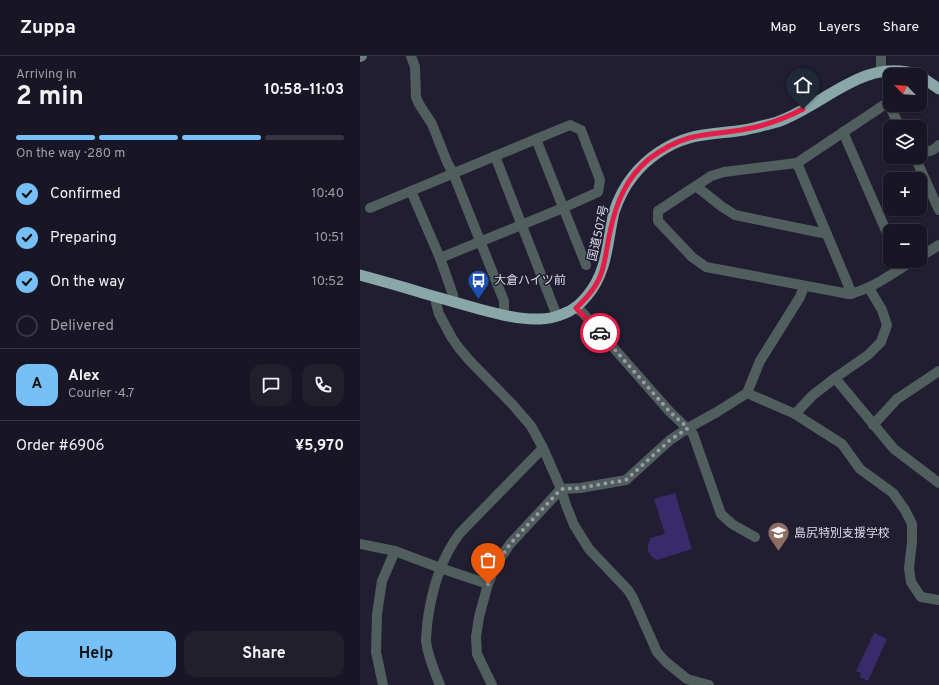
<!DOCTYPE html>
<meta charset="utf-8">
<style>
body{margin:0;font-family:Overpass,"Noto Sans JP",sans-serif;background:#211f2c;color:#f1f3f6;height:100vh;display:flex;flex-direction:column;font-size:15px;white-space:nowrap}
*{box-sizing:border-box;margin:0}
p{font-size:13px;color:#9f9fa6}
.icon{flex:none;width:22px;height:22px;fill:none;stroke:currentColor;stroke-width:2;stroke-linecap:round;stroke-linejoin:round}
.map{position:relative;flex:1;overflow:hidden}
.details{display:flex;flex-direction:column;background:#181624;width:360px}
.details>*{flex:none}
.needle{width:26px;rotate:295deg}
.tools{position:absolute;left:523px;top:12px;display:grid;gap:8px}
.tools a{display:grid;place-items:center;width:44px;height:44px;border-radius:8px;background:#181624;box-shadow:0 1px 3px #0004,0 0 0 1px #363541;font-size:20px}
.pin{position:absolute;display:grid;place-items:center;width:34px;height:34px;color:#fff;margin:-41px -17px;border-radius:50% 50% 50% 0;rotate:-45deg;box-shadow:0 0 4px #0007}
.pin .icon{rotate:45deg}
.courier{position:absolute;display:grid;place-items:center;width:40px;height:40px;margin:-20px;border:3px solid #e11d48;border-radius:50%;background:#fff;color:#222;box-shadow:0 1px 5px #0007}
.headline em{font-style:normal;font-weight:700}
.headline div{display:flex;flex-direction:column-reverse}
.headline{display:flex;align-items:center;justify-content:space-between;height:68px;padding:0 16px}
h1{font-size:26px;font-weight:700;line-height:30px}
.bar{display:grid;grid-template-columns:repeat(4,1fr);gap:6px 4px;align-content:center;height:48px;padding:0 16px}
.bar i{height:5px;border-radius:3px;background:#363541}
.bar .selected{background:#77bff7}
.bar p{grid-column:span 4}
.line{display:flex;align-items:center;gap:10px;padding:0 16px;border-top:1px solid #363541}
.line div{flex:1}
.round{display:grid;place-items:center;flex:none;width:42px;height:42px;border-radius:12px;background:#211f2c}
ol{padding:0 16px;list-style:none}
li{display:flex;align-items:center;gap:12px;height:44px}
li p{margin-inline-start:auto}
li .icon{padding:4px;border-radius:50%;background:#77bff7;color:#111;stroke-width:4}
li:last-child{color:#9f9fa6}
li i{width:22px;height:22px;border:2px solid #363541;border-radius:50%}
.button{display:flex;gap:8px;margin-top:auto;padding:8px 16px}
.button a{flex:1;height:46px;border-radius:12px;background:#77bff7;color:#111;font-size:16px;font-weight:700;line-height:46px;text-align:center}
.button a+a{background:#211f2c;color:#f1f3f6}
header{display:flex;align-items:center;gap:24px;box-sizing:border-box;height:56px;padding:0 20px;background:#181624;border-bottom:1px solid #363541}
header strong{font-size:19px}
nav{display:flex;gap:22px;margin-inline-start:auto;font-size:14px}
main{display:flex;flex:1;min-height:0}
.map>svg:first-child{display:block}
</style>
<header>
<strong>Zuppa</strong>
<nav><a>Map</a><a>Layers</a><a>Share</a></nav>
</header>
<main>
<section class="details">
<div class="headline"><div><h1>2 min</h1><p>Arriving in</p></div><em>10:58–11:03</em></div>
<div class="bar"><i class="selected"></i><i class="selected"></i><i class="selected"></i><i></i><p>On the way · 280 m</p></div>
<ol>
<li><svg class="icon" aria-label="check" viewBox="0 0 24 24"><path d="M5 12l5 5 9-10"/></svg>Confirmed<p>10:40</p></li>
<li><svg class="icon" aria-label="check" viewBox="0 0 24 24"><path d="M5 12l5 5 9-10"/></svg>Preparing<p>10:51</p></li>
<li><svg class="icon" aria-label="check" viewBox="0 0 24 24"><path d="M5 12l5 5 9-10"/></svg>On the way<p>10:52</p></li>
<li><i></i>Delivered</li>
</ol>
<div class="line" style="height:72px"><b class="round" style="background:#77bff7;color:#111">A</b><div><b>Alex</b><p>Courier · 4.7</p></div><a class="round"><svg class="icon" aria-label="chat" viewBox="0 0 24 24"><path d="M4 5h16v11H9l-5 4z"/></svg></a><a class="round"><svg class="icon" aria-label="phone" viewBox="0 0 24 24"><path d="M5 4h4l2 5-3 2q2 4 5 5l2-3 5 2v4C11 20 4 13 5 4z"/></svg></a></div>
<div class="line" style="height:52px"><div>Order #6906</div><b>¥5,970</b></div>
<div class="button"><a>Help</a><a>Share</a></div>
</section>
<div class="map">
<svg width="579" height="629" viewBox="0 0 579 629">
<rect width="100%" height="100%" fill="#201e30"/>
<g fill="#392a6c">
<polygon points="315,437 332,493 297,504 291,500 288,495 288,489 290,482 305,478 294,443"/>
<polygon points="514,577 527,583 508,625 499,621 501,617 496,615"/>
</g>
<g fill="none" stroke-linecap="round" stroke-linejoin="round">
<g stroke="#515e5e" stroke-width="10">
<polyline points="51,0 55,11 56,41 59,48 72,68 87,106 93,117 144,245 144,252 143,259"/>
<polyline points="521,14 521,0"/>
<path d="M540 71 530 51 524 49 437 107 364 116 351 120 298 155V165L332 201 346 211 489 238C513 233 532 217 553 205"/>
<polyline points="483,76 530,184"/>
<polyline points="176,83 226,209"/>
<polyline points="560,98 573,94 579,89"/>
<polyline points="135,100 197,260"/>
<polyline points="555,101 579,154"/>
<polyline points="437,107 492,238"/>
<polyline points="336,130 361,150 375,159 467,178"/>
<polyline points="51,135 80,202 93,239 94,246"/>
<polyline points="10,152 210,69 221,74 240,124 238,136 203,152 80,202"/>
<polyline points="560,201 579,189"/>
<polyline points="76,241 76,247 79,258 92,282 99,292 109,304 153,349 171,370 183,392 201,433 206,449 214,469 229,493 268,534 273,542 297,596 306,606 327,623 349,629"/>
<polyline points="216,252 222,256 310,356 333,378 361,458 372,468 395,481"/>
<polyline points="475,322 534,393 579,427"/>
<polyline points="387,337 435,358 482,388 500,413 533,437 545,454 552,468 552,486 549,512 551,526 561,541 579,544"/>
<polyline points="435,358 453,339 475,322 508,299 521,286 527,269 522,254 509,232"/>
<polyline points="513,369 537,343 579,315"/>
<polyline points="0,488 35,495"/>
<polyline points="23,629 16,596 17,558 22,525 35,495 80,512 128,528"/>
<path d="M80 629C74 615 68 600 66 585 66 580 67 574 67 569 71 537 80 503 100 477L183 392"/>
<polyline points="132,629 117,598 116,581 119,561 128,528 136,509 150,488 201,433 220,432 266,424 310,384 328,372 357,356 387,337 400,305 440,241 444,230"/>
</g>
<polyline stroke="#6c8081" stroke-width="10" points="0,1 2,0"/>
<g stroke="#8aa7a8" stroke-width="11">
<polyline points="560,20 579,33"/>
<path d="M0 219C22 225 44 231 66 238 84 243 101 248 119 253 138 258 160 264 180 263 188 263 196 261 203 258 214 254 220 248 227 240 248 215 247 186 254 156 258 144 265 130 273 120 287 102 308 88 329 82 347 77 366 77 384 74 395 72 406 69 417 66 464 50 504 0 558 19"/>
</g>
</g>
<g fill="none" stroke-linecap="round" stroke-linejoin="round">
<polyline stroke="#9b9aa8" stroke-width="4" stroke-dasharray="0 7.2" points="128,528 136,509 150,488 201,433 220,432 266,424 310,384 328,372 310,356 240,277"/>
<path stroke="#e11d48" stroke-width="5" d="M240 277 216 252C227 242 238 229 242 215 246 202 247 189 250 176 256 147 266 122 289 103 301 94 315 86 329 82 348 77 367 77 386 73 408 69 424 63 443 53"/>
</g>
<defs>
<symbol id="bus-pin" viewBox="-11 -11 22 30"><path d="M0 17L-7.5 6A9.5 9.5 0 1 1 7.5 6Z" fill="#1a4fb4" stroke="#201e30"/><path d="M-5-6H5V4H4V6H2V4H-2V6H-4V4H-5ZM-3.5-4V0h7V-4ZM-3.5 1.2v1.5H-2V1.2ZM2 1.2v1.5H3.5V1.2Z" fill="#fff"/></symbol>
<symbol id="school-pin" viewBox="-11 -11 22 30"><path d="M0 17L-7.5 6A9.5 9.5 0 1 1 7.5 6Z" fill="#8d6e63" stroke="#201e30"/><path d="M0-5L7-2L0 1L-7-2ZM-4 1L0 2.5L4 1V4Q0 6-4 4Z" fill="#fff"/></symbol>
</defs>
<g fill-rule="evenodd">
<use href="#bus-pin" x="106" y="212" width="25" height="34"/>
<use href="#school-pin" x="406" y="464" width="25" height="34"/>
</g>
<g text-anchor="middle" stroke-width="3" stroke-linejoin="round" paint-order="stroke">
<g font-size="12" fill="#dddce9" stroke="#201e30">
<text transform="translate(238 177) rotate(-77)" y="4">国道507号</text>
</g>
<g font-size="12" fill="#dddce9" stroke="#201e30" text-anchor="start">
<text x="134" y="228">大倉ハイツ前</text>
<text x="434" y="481">島尻特別支援学校</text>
</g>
</g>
</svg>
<div class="tools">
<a><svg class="needle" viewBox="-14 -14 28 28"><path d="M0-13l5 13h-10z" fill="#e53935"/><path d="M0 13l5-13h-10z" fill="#9f9fa6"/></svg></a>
<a><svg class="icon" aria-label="layers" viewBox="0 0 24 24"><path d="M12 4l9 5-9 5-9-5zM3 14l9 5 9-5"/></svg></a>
<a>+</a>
<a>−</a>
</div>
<div class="pin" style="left:128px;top:528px;background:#ea580c"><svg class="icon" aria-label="bag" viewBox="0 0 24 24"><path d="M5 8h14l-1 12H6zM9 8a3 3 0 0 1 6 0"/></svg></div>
<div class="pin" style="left:443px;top:53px;background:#1f2937"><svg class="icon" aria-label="home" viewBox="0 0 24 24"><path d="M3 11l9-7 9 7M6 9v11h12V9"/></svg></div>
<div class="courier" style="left:240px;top:277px"><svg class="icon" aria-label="car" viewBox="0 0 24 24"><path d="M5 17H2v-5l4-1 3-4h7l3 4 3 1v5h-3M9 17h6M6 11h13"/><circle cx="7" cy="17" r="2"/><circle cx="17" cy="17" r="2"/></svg></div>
</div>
</main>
